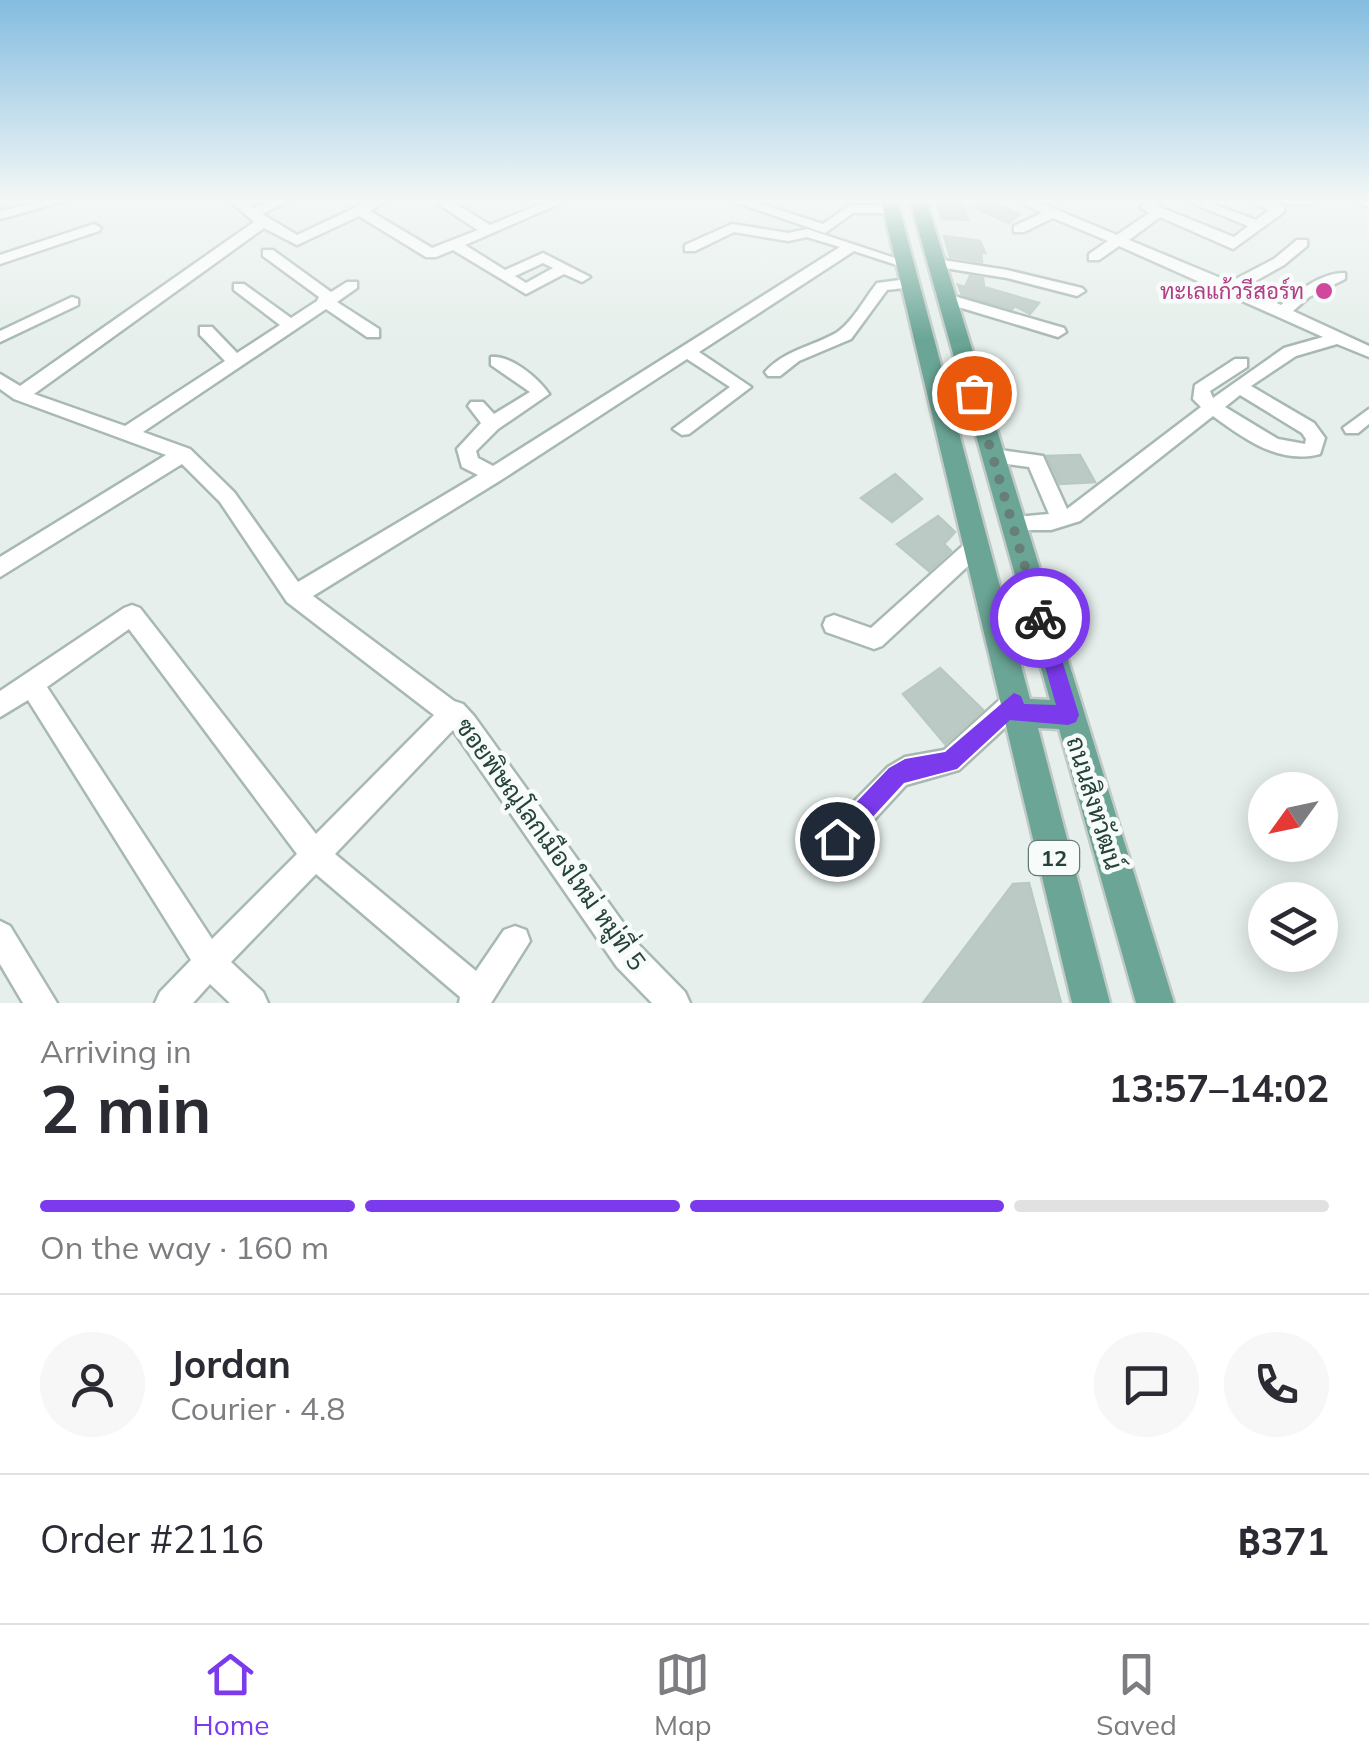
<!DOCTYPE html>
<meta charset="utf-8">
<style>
body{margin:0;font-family:Mulish,Sarabun,sans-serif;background:#f7f7f7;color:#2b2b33;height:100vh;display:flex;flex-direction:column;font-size:38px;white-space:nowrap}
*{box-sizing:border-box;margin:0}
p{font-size:32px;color:#7c7c81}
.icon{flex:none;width:55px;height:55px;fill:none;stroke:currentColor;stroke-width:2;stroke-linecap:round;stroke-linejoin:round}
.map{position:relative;height:1003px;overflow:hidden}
.sheet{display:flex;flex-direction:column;background:#fff;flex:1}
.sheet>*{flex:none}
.needle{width:65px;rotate:237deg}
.controls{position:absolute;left:1248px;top:772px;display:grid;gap:20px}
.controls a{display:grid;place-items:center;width:90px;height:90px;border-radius:50%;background:#fff;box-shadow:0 5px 25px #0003;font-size:50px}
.pin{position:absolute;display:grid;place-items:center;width:85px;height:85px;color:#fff;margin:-42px;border:5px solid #fff;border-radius:50%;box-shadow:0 2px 10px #0007}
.courier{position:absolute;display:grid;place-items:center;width:100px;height:100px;margin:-50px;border:8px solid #7c3aed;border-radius:50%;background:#fff;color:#222;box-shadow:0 2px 12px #0007}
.summary em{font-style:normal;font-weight:700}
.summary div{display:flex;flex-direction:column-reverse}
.summary{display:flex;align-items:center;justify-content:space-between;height:170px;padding:0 40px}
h1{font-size:65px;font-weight:700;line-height:75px}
.bar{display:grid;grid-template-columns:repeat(4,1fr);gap:15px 10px;align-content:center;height:120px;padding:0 40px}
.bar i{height:12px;border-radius:8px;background:#e1e1e2}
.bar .current{background:#7c3aed}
.bar p{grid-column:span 4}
.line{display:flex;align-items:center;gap:25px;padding:0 40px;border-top:2px solid #e1e1e2}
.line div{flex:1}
.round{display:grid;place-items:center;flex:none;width:105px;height:105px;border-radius:52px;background:#f7f7f7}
.tabs{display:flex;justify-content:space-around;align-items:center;height:140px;border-top:2px solid #e1e1e2;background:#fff;font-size:28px;color:#7c7c81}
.tabs a{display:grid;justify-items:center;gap:5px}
.tabs .current{color:#7c3aed}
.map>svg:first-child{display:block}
</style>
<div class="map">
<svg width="1369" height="1003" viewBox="0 0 1369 1003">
<rect width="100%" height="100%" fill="#e6efeb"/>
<g fill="#bbcac4" stroke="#b8c9c2" stroke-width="2.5">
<polygon points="936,200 961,200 968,220 942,219"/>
<polygon points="984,200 1020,214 1009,223 974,208"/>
<polygon points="944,236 980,241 985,253 981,252 982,262 950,257"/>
<polygon points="970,276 983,278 984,287 1039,303 1030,314 1015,306 1012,309 962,295 958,285 965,287"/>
<polygon points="1080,455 1095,482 1060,484 1047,456"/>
<polygon points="895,474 922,499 892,522 861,498"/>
<polygon points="938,516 955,532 944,544 951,551 929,571 897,544"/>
<polygon points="940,668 983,710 945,744 903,694"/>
<polygon points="1029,883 1061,1003 923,1003 1013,884"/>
</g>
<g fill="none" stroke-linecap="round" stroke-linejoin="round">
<defs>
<g id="minor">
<polygon points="47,200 69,200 0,219 0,211"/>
<path d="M229 200H244L254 208 274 200H291L262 214 297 235 372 200H388L370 211 432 248 478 230 438 204 437 200H450L490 225 551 200H568L465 245 505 270 543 253 590 277 582 282 564 274 526 294 453 250 436 257H426L359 216 297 245 264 228 34 394 125 426 225 361 200 335V327H212L237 353 280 325 234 290V284H244L291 318 317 301 319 297 263 256V250H273L331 292 347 282H357V288L337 302 379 329V337H367L326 309 143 432 190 449 234 492 298 582 478 475 462 467 457 449 481 423 468 406 471 402H483L494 414 530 392 491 365V357C511 355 538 378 549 394L498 429 476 451 478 458 493 466 840 247 807 237 788 241 734 232 695 251H685V245L732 224 788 233 807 229 910 263 903 267 854 251 699 352 751 387 689 434 682 435 673 429 730 387 687 359 501 480 313 596 454 701 463 704 474 716 639 945 685 992 690 1003H652L617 967 453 730 335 854 476 971 504 930 515 926 526 930 530 941 491 1003H459L460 997 316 874 231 962 263 992 268 1003H230L210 984 193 1003H155L160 992 191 960 28 700 0 717V691L124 608 132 605 140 608 316 834 434 715 287 602 220 502 182 464 0 577V557L166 455 14 399 0 389V374L20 386 254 222ZM543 263 553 268 526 283 515 276ZM129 629 297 854 212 939 47 687Z"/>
<polygon points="729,200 748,200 823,224 850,205 891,205 898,209 891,213 853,213 825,233"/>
<path d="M1017 200H1033L1117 235 1149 213 1140 207 1149 200H1163L1157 206 1234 237 1248 226 1185 200H1202L1256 220 1269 210 1249 200H1266L1284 206V212L1233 249 1160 217 1129 240 1230 282 1274 259 1297 240H1307V246L1284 265 1243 288 1281 305C1298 291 1323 272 1345 273V279L1309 297 1293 311 1369 346V357L1337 344 1296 356 1251 386 1314 423 1325 438 1320 454C1280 465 1244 439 1213 416L1080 521 1051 530H1006L1003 524 1006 518 1049 514 1029 467 986 461 984 456 986 451 993 449 1043 456 1067 509 1201 407 1193 399 1195 385 1235 359H1247V367L1210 391 1213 398 1284 348 1323 337 1119 246 1099 260H1089V254L1108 241 1053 218 1024 232H1014V226L1042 213ZM1240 395 1302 433 1306 439 1305 444 1278 439 1225 407Z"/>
<path d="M1279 200H1317C1309 206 1287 206 1279 200Z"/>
<polygon points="1353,200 1369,200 1369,207"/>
<polygon points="94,224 101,228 99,231 0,264 0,255"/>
<polygon points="937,259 1007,270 1082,288 1085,291 1077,296 1007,278 932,266 930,263"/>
<path d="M908 279 913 281V287L887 290 851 339 799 361 780 376H768L765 372C785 350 811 347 836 333 852 323 865 298 877 283Z"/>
<polygon points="947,294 1064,328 1066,332 1058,337 942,302 942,296"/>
<polygon points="72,297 78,299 78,305 0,342 0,331"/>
<polygon points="1369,409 1369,424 1358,433 1346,433 1343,428"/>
<polygon points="975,539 982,541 986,547 982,553 882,646 874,649 826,632 823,625 826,618 834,615 871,628 968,541"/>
<polygon points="1014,692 1023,695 1026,703 1023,711 959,770 906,785 847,849 837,853 827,849 823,839 827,829 888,767 905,757 944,750 1005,695"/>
<polygon points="0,921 10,926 57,1003 23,1003 0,964"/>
</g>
<polygon id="major" points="881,200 897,200 1030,699 1050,700 910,200 926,200 1174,1003 1136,1003 1059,729 1038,728 1110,1003 1072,1003"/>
</defs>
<use href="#minor" stroke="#a8b8b2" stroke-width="5"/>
<use href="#major" stroke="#c2cac8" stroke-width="5"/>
<use href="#minor" fill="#fff" fill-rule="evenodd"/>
<use href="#major" fill="#6aa596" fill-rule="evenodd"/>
</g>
<linearGradient id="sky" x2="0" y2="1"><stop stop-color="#84bce0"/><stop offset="0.59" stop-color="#f4f8f6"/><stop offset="1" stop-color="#f4f8f6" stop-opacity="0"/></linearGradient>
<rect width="1369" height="340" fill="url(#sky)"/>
<polygon fill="#7c3aed" points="1040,610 1049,618 1079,715 1076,722 1068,725 1010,720 957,769 904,783 845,847 837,850 829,847 826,839 829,831 889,768 905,759 945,752 1014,693 1021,696 1024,704 1056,705 1031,618"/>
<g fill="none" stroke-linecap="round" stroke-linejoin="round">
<polyline stroke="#687f78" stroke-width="10" stroke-dasharray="0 18" points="974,393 1040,618"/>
</g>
<circle fill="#d1479c" stroke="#f7fbf9" stroke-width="4" cx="1324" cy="291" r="10"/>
<g text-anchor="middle" stroke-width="9" stroke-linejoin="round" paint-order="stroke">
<g font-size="22" fill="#b23c85" stroke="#f7fbf9" text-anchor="end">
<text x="1304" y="299">ทะเลแก้วรีสอร์ท</text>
</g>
<rect fill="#f7fbf9" stroke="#637a73" stroke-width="2.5" x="1029" y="841" width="50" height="34" rx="8"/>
<g font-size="22" font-weight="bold" fill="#24423a">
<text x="1054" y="866">12</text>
</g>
<g font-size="25" fill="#24423a" stroke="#f7fbf9">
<text transform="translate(1095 803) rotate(73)" y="9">ถนนสิงหวัฒน์</text>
<text transform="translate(551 844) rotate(54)" y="9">ซอยพิษณุโลกเมืองใหม่ หมู่ที่ 5</text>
</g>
</g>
</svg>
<div class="controls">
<a><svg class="needle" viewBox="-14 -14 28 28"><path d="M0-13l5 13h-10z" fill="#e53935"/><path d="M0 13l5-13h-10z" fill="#7c7c81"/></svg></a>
<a><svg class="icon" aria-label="layers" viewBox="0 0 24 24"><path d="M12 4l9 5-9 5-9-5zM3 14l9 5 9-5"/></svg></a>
</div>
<div class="pin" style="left:974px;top:393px;background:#ea580c"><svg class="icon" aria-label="bag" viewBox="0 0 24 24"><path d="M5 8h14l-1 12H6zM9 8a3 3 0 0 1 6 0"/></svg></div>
<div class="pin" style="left:837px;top:839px;background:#1f2937"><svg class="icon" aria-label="home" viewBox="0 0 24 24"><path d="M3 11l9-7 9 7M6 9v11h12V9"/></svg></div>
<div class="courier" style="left:1040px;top:618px"><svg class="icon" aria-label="bike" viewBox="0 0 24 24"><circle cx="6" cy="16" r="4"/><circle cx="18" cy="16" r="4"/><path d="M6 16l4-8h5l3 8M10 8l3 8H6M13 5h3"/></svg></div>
</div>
<section class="sheet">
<div class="summary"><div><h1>2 min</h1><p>Arriving in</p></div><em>13:57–14:02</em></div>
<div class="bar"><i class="current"></i><i class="current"></i><i class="current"></i><i></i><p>On the way · 160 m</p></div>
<div class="line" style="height:180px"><a class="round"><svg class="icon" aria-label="person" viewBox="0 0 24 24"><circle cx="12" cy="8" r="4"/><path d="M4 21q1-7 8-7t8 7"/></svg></a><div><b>Jordan</b><p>Courier · 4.8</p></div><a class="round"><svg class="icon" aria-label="chat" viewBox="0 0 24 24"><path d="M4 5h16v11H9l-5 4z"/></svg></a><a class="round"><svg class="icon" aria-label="phone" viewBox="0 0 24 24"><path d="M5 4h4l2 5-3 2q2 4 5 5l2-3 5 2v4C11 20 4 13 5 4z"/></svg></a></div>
<div class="line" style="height:130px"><div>Order #2116</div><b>฿371</b></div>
</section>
<nav class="tabs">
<a class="current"><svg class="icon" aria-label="home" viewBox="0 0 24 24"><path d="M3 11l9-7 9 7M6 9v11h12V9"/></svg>Home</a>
<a><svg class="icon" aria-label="map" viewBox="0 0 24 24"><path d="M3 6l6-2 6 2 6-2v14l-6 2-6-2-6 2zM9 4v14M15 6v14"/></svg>Map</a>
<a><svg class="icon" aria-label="saved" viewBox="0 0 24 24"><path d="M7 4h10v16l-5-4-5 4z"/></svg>Saved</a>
</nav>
